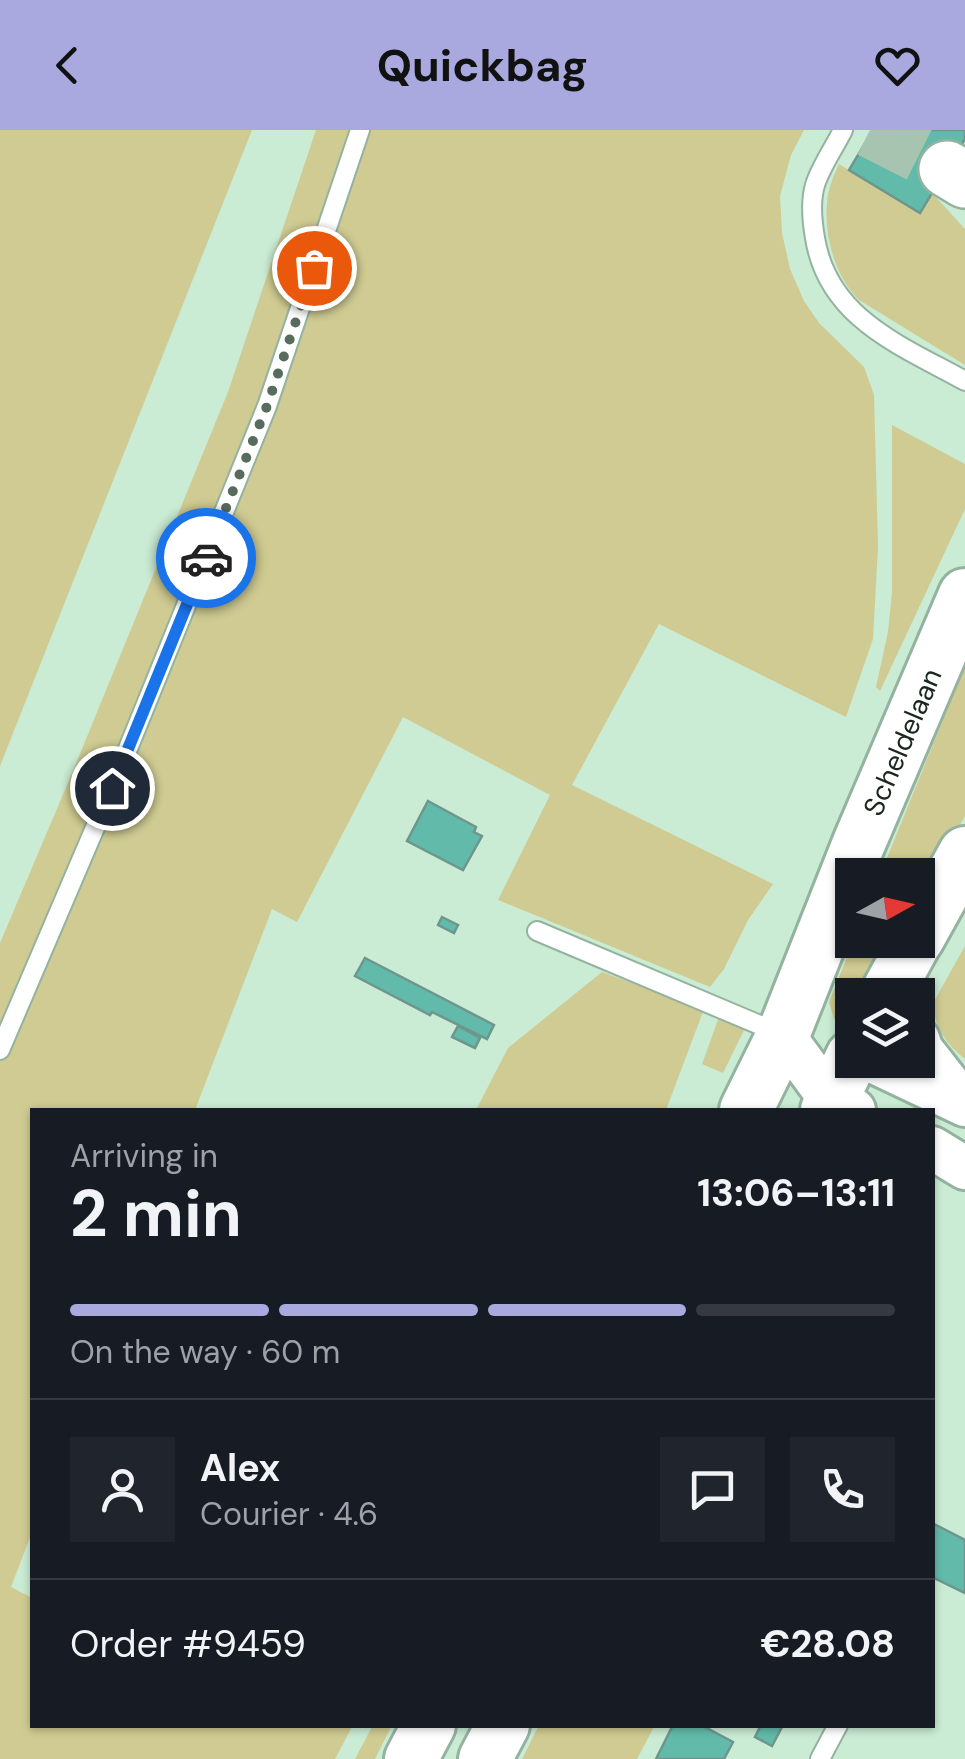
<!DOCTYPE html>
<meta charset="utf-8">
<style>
body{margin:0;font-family:"DM Sans",sans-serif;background:#20242c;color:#f1f3f6;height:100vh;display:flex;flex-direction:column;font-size:38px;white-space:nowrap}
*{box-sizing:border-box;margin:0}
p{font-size:32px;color:#9ea1a6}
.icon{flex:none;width:55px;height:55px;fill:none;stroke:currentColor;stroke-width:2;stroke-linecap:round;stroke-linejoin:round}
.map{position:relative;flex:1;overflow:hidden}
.details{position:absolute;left:30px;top:978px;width:905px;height:620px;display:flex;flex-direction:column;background:#171b24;border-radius:0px;box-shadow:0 2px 8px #0004}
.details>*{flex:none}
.needle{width:65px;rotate:82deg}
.buttons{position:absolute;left:835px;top:728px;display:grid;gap:20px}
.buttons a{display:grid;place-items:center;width:100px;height:100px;border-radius:0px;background:#171b24;box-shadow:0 2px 8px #0004;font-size:50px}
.pin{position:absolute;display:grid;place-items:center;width:85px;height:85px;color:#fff;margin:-42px;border:5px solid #fff;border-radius:50%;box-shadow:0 2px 10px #0007}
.courier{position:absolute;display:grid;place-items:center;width:100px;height:100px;margin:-50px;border:8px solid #1a73e8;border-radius:50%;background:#fff;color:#222;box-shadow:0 2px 12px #0007}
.overview em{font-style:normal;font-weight:700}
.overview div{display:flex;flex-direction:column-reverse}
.overview{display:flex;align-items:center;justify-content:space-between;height:170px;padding:0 40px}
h1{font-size:65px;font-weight:700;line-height:75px}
.bar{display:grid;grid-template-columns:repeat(4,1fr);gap:15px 10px;align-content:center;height:120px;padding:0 40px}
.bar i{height:12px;border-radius:8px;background:#363941}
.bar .selected{background:#a9a8df}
.bar p{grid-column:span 4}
.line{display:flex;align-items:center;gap:25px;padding:0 40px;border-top:2px solid #363941}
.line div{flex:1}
.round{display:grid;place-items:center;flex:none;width:105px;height:105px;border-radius:0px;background:#20242c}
header{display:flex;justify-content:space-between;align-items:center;height:130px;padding:0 40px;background:#a9a8df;color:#111;font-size:45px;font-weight:700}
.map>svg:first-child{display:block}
</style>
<header><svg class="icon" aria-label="back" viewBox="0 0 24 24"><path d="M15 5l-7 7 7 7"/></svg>Quickbag<svg class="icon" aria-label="heart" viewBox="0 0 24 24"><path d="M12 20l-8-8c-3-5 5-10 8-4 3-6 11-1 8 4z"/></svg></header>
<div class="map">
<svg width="965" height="1629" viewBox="0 0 965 1629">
<rect width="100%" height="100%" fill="#caebd4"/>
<g fill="#cfcb92">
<polygon points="0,0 252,0 0,636"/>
<polygon points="316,0 804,0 791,25 780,66 782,103 790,139 804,171 819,193 864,237 874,265 878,417 873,509 846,587 659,494 572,655 773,754 748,790 724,839 710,857 498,770 550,665 403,587 297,792 272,779 195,980 32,980 32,1402 11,1457 32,1468 32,1595 353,1595 335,1629 0,1629 0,813 73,641 228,262"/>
<path d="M839 34 920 83 932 63 965 99V235L859 170C835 146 824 107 827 73 828 59 833 47 839 34Z"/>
<polygon points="892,295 965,334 965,379 880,561 876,557 888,502 892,463"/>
<polygon points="965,536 965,686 918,770 918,745 880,745"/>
<polygon points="854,810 895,810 863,865 852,865 851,887 842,890 834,889 829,872"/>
<path d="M965 816V929C945 913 937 900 932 875Z"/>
<polygon points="602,842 704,879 666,980 476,980 508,918"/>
<polygon points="719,887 745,898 723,943 702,934"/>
<polygon points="373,1595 392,1595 375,1629 355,1629"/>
<polygon points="539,1595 655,1595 637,1629 522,1629"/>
</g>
<g fill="#62bbaa" stroke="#6e968d" stroke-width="2.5">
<polygon points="873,0 965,0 965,9 920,83 849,40"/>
<polygon points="428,671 476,697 474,702 482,706 463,740 407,711"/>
<polygon points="442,787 458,795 454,803 438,795"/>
<polygon points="365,828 494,895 487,909 432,882 430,885 355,846"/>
<polygon points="458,896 480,908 475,918 452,907"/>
<polygon points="932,1393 965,1410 965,1463 932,1447"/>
<polygon points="673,1595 701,1595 733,1612 724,1629 656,1629"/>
<polygon points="761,1595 783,1595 772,1616 755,1607"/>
</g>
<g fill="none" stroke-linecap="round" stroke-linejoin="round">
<polyline stroke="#a7c4b0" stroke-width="55" stroke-dasharray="55 28" stroke-linecap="butt" points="870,0 947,39"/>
<defs>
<g id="service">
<path d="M843 0C834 18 821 36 815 55 810 72 812 91 815 108 828 189 902 216 965 251"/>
<polyline points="537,801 781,904"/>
<polyline points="0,920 112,658 267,276 360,0"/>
<polyline points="820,1629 838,1595"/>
</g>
<g id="tertiary">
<polyline points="783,905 831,970 854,980"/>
<polyline points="918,909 922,920 958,966"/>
<polyline points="870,930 965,975"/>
<polyline points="932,1018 965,1038"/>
</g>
<g id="primary">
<polyline points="918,808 965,723"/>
<polyline points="886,865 916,810"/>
<path id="s1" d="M746 980 783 905 859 713 965 465"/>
<polyline points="827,980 852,927"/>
<polyline points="411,1629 429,1595"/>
<polyline points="485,1629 503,1595"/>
</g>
<polyline id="motorway" points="947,39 965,50"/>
</defs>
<use href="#service" stroke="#94b39e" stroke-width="22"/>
<use href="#tertiary" stroke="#94b39e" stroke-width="48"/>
<use href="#primary" stroke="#94b39e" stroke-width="58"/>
<use href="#motorway" stroke="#94b39e" stroke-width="60"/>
<use href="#service" stroke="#fff" stroke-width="18"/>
<use href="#tertiary" stroke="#fff" stroke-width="42"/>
<use href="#primary" stroke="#fff" stroke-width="52"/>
<use href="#motorway" stroke="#fff" stroke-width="55"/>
</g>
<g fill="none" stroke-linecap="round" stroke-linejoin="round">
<polyline stroke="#586c5e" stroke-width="10" stroke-dasharray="0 18" points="206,428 267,276 314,138"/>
<polyline stroke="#1a73e8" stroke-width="12" points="112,658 206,428"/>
</g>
<g text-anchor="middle" stroke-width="8" stroke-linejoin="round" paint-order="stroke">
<g font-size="28" fill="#1a271e" stroke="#d7f8e1">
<text dy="10" stroke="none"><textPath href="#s1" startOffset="400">Scheldelaan</textPath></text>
</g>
</g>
</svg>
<div class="buttons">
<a><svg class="needle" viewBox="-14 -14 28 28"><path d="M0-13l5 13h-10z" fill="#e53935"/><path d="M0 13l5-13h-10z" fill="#9ea1a6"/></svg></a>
<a><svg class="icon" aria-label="layers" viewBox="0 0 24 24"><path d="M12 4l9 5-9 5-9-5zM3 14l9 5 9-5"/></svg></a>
</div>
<div class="pin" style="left:314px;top:138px;background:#ea580c"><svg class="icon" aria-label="bag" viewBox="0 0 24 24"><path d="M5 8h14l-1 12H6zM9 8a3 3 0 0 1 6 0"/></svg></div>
<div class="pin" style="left:112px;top:658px;background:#1f2937"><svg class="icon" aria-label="home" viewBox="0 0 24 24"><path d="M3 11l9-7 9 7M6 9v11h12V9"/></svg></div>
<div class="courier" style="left:206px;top:428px"><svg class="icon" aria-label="car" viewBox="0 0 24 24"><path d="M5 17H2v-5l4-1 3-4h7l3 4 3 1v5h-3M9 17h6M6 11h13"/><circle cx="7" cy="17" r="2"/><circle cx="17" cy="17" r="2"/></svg></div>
<section class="details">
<div class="overview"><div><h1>2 min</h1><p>Arriving in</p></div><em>13:06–13:11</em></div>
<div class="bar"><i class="selected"></i><i class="selected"></i><i class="selected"></i><i></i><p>On the way · 60 m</p></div>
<div class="line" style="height:180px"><a class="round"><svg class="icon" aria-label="person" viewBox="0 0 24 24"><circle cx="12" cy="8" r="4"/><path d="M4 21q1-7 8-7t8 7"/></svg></a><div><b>Alex</b><p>Courier · 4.6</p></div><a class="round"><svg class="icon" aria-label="chat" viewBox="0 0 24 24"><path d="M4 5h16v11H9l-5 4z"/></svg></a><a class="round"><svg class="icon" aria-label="phone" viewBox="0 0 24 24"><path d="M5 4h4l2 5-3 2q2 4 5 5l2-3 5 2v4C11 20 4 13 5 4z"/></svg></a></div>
<div class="line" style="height:130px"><div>Order #9459</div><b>€28.08</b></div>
</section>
</div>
